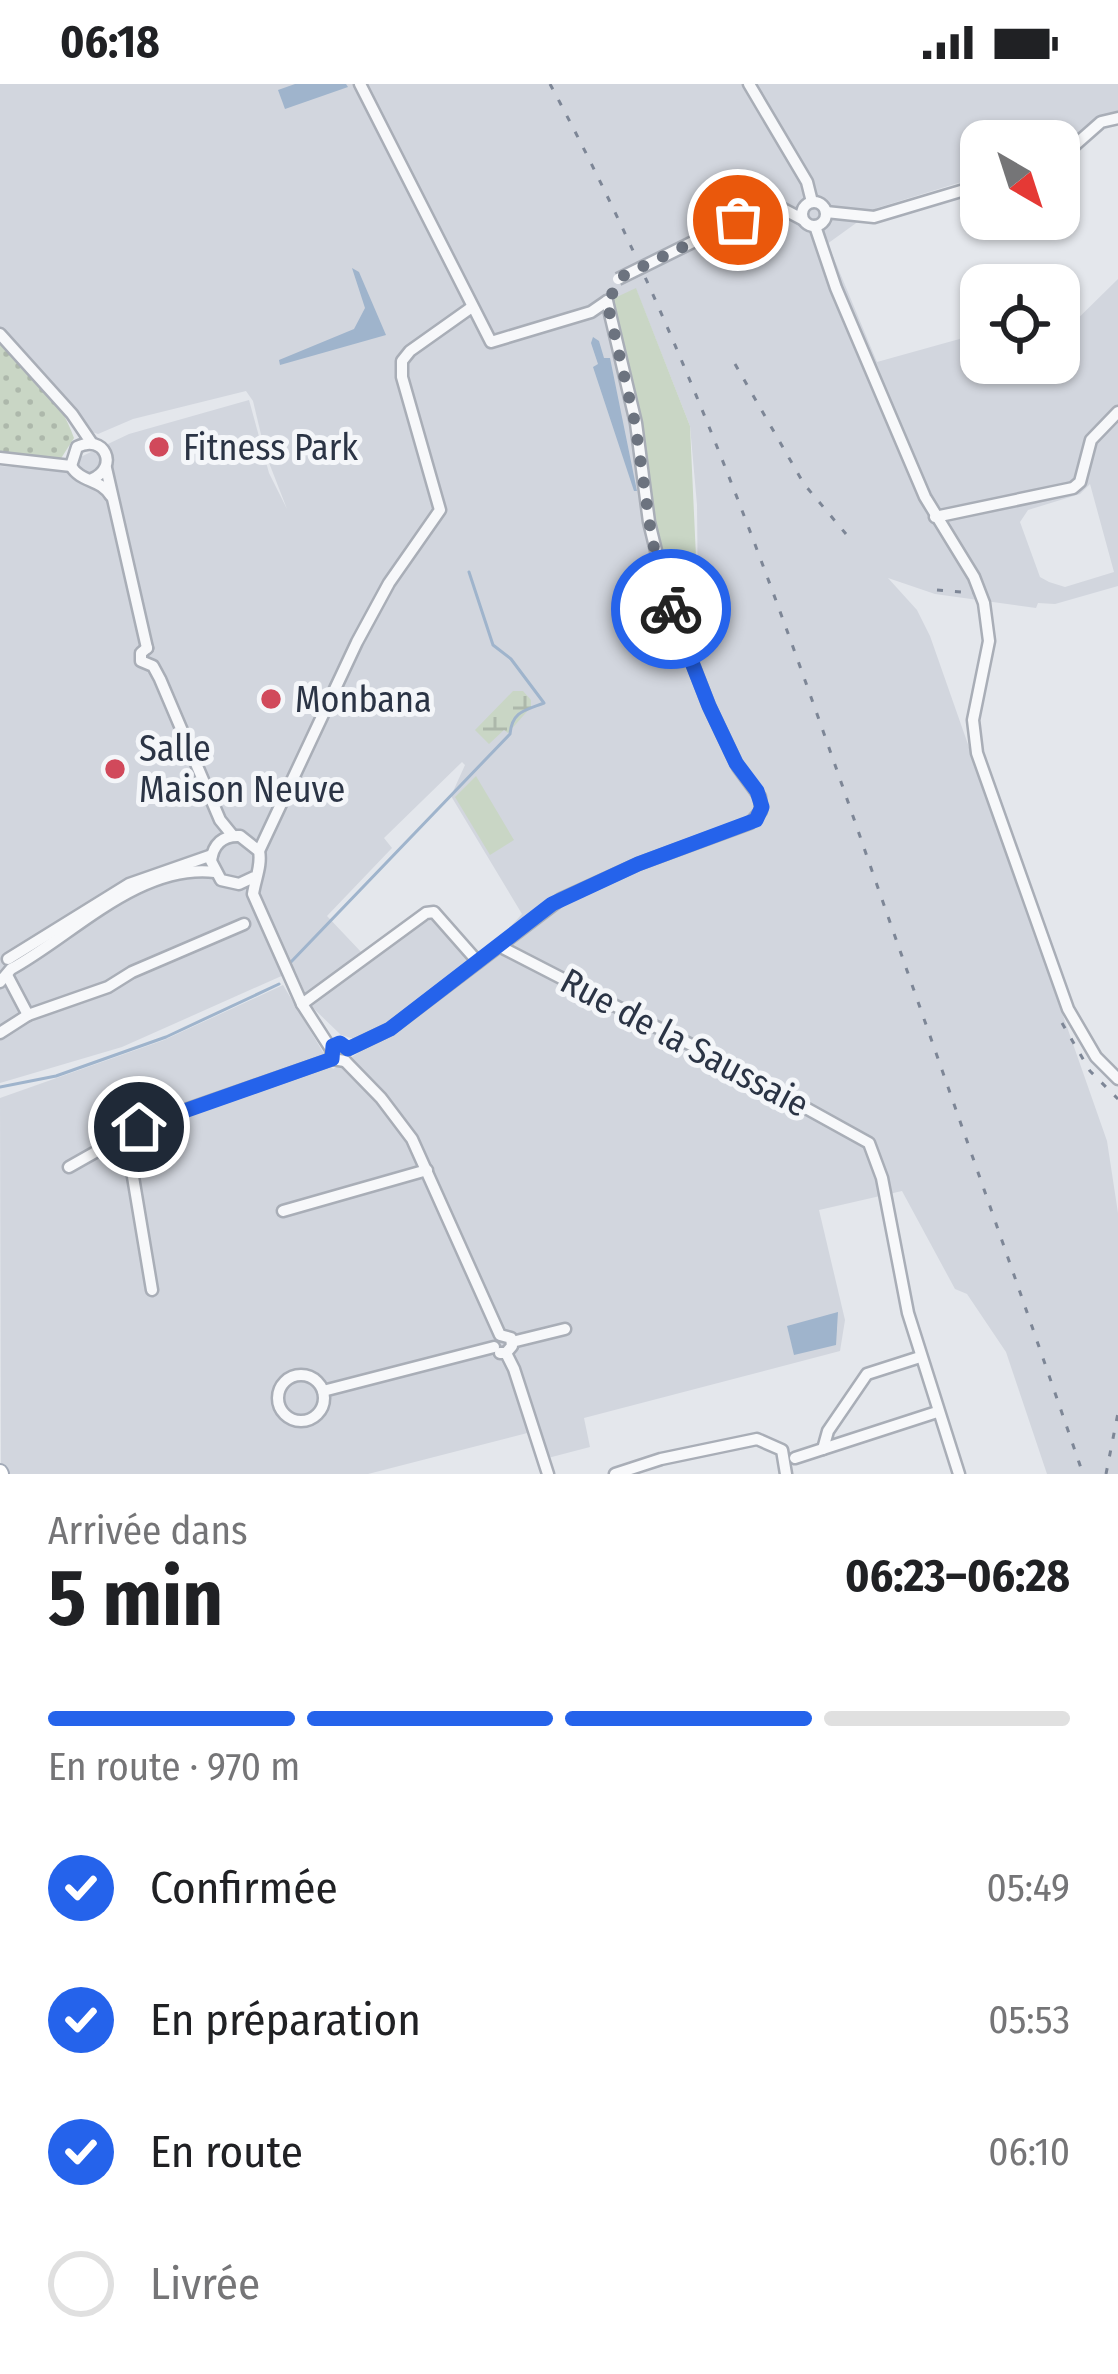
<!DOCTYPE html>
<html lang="fr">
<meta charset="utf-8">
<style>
body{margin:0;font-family:"Fira Sans Condensed",sans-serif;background:#f2f2f2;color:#202124;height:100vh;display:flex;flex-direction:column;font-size:45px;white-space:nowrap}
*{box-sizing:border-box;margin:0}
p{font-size:39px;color:#757577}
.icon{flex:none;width:66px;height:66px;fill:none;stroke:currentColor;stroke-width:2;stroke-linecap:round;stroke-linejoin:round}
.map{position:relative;height:1390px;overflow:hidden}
.sheet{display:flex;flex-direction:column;background:#fff;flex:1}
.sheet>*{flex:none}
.needle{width:78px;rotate:141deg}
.fabs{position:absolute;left:960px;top:36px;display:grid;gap:24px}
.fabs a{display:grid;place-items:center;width:120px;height:120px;border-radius:24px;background:#fff;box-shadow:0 3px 9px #0004;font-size:60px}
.pin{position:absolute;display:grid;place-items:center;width:102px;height:102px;color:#fff;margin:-51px;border:6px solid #fff;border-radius:50%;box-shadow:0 3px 12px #0007}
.courier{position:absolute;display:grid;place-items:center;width:120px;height:120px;margin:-60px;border:9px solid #2563eb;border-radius:50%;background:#fff;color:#222;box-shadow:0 3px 15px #0007}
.headline em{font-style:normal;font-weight:700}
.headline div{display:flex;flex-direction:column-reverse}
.headline{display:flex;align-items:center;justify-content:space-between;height:204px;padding:0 48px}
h1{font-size:78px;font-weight:700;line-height:90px}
.bar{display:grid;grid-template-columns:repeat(4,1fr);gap:18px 12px;align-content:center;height:144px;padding:0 48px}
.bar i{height:15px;border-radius:9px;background:#e0e0e0}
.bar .selected{background:#2563eb}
.bar p{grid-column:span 4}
ol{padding:0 48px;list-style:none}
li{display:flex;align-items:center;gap:36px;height:132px}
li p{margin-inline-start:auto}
li .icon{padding:12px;border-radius:50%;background:#2563eb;color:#fff;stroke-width:4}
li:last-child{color:#757577}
li i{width:66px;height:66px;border:6px solid #e0e0e0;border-radius:50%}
.status{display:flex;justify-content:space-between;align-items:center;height:84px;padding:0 60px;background:#fff;direction:ltr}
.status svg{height:33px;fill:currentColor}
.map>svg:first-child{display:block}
</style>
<div class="status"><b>06:18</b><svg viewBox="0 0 49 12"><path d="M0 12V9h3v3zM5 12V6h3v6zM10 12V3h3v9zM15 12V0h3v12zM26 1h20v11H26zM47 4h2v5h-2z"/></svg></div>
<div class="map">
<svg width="1118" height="1390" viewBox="0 0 1118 1390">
<defs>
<pattern id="grass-dots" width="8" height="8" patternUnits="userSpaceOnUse" patternTransform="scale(3)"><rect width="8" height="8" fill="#c9d6c5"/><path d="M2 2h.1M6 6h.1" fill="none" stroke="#adb8ab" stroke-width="1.8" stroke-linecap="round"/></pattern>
<pattern id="wetland-marsh" width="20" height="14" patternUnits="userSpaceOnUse" patternTransform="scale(3)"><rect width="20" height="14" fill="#c9d6c5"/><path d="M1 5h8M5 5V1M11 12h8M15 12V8" fill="none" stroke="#adb8ab"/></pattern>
</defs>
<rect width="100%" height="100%" fill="#e4e7ec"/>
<path fill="#d2d6de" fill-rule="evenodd" d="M0 0H1118V34L1101 36 1059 74V57H981V92L877 124 816 168 830 165 877 278 981 249V279H1059V253L1118 195V502L1055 520 1038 519 1036 524 935 510 888 494 917 526 930 552 1107 1057 1118 1129V1390H1047L1006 1268 967 1210 955 1205 902 1107 819 1126 845 1236 840 1267 584 1334 590 1363 544 1375 535 1347 368 1390H1L0 1014 164 956 283 901 333 985 416 932 467 890 522 830 451 712 465 681 462 678 384 754 392 764 327 832 363 870 424 822 470 878 394 937 354 955 341 951 311 922 295 886 122 963 0 999V382L53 386 129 350 249 316 269 389 287 425 266 371 253 317 246 307 133 335 98 350 92 348 74 323 59 316 0 250ZM636 205 690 342 697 421 698 517ZM1090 400 1114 488 1065 503 1049 498 1040 493 1020 438 1028 426 1080 410Z"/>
<path fill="url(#grass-dots)" d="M0 252C29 284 60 313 74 354L60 376 0 372Z"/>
<polygon fill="url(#wetland-marsh)" points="513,607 523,607 531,616 531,623 508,649 504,646 489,660 475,646"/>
<g fill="#c9d6c5">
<polygon points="636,204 690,342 698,517 671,525 635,339 606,218"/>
<polygon points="476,692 514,756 490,771 455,713"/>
</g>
<g fill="#9fb4cc">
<polygon points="295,0 346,0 348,3 285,25 278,6"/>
<polygon points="352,184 359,188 386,251 280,281 279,276 354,245 365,224"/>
<polygon points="593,253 599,257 604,274 610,274 637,407 634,407 593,283 598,280 591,259"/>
<polygon points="838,1228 836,1261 794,1271 787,1242"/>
</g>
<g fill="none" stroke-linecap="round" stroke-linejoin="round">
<g stroke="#9fb4cc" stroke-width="3">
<path d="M290 879 510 650C512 627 526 626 544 619L511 575 493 561 469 488"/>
<polyline points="0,1003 56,992 166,953 279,900"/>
</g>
<defs>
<g id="minor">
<polyline points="360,0 491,258 591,228 607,217"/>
<polyline points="749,0 807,98 812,118"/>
<polyline points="1059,75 1101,38 1118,34"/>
<circle cx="814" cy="130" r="12"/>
<polyline points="826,128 874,133 981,101"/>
<polyline points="815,142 836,204 925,413 974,493 984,519 989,557 973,636 977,669 1068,925 1096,973 1118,995"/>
<polyline points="697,156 764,124 783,125 802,135"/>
<polyline points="0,250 72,330 91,358"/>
<polyline points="0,374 71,382"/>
<path d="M71 382 77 363C104 349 120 383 92 395"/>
<path d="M71 382C81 399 100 394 111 412"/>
<polyline points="106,384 147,564"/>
<polyline points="935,433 1073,404 1080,398 1091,356 1118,328"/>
<polyline points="147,564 141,569 141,577 153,582 160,595 220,736 233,752"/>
<polyline points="259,767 357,558 389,499 440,426 402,293 402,277 410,267 472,223"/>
<path d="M254 793 239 800 221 796 211 777C213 760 223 751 240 752L259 767C262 781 255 796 253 810L302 920 331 965 332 975 345 977"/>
<polyline points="499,862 701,966 869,1059 882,1094 908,1229 959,1390"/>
<polyline points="8,875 129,800 212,771"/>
<polyline points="8,893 28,931"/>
<path d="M0 898 11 885C72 852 139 779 215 788"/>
<polyline points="302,920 426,829 434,828 478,878"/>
<polyline points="0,949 28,931 108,903 132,888 244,840"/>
<polyline points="348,965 390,945 561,815 638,780 750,739 761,727 760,713 738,683 709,622 668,516 649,438 636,339 607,217"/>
<polyline points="345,977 381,1014 412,1055 500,1251 511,1254 512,1262 506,1269"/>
<polyline points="126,1051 152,1206"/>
<polyline points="69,1083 145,1040 332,975"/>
<polyline points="283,1127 427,1086"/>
<polyline points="512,1258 565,1245"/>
<polyline points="500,1269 506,1269 514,1285 548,1390"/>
<circle cx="301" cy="1314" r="23"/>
<polyline points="323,1307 494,1263"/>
<polyline points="823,1365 828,1347 867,1290 920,1273"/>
<polyline points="795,1374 937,1328"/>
<polyline points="615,1390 661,1375 757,1355 782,1366 786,1390"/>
</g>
<polyline id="major" points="0,1388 1,1390"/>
</defs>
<use href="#minor" stroke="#a9aeb7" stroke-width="15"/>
<use href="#major" stroke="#a3abb8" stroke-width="18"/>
<use href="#minor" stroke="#f7f8fa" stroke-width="10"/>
<use href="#major" stroke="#fff" stroke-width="14"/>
<g stroke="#7d8696" stroke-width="3" stroke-dasharray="6 12" stroke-linecap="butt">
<path d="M550 0C684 249 777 514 870 781 941 984 1013 1186 1083 1390"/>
<polyline points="735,280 804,400 846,450"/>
<polyline points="937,506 973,509"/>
<polyline points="1062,939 1090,987 1118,1015"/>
<polyline points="1106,1390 1118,1329"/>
</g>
<defs>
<polyline id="minor-bridge" points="618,195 697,156"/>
</defs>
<use href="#minor-bridge" stroke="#a9aeb7" stroke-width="15" stroke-linecap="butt"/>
<use href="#minor-bridge" stroke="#f7f8fa" stroke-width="10"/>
</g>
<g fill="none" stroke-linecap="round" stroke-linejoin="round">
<polyline stroke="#6c737f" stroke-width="12" stroke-dasharray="0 21.6" points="671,525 652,456 635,339 607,218 623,192 738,136"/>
<polyline stroke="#2563eb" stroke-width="15" points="139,1043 332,975 333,962 340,959 348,965 390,945 552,820 638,780 756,736 762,723 757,707 736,679 709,622 671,525"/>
</g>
<g fill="#d1495b" stroke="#f4f6f9" stroke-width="4.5">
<circle cx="159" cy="363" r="12"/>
<circle cx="271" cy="615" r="12"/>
<circle cx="115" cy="685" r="12"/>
</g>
<g text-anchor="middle" stroke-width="10" stroke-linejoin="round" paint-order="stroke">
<g font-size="36" fill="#2b3445" stroke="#f4f6f9" text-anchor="start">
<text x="183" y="376">Fitness Park</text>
<text x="295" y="628">Monbana</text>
<text x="139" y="677">Salle<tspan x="139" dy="41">Maison Neuve</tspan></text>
</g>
<g font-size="36" fill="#2b3445" stroke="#f4f6f9">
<text transform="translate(685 958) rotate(28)" y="13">Rue de la Saussaie</text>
</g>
</g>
</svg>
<div class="fabs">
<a><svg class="needle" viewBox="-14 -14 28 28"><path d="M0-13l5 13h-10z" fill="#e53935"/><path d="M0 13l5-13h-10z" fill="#757577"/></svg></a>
<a><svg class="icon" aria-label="locate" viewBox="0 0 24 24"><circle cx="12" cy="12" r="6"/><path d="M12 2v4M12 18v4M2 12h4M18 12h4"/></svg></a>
</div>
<div class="pin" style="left:738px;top:136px;background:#ea580c"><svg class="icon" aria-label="bag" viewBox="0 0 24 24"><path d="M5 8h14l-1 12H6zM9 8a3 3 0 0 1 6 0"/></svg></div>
<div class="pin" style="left:139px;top:1043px;background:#1f2937"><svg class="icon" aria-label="home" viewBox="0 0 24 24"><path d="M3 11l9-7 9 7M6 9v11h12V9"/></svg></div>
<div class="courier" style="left:671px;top:525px"><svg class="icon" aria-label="bike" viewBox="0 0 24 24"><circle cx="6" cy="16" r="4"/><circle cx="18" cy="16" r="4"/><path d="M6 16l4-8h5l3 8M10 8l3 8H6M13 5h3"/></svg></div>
</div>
<section class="sheet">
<div class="headline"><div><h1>5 min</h1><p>Arrivée dans</p></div><em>06:23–06:28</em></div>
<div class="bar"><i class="selected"></i><i class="selected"></i><i class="selected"></i><i></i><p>En route · 970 m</p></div>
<ol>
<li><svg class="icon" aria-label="check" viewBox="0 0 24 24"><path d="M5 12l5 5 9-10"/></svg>Confirmée<p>05:49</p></li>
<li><svg class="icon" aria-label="check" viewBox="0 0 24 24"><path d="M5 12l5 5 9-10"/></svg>En préparation<p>05:53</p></li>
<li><svg class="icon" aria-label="check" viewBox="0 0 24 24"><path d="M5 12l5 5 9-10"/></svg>En route<p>06:10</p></li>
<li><i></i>Livrée</li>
</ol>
</section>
